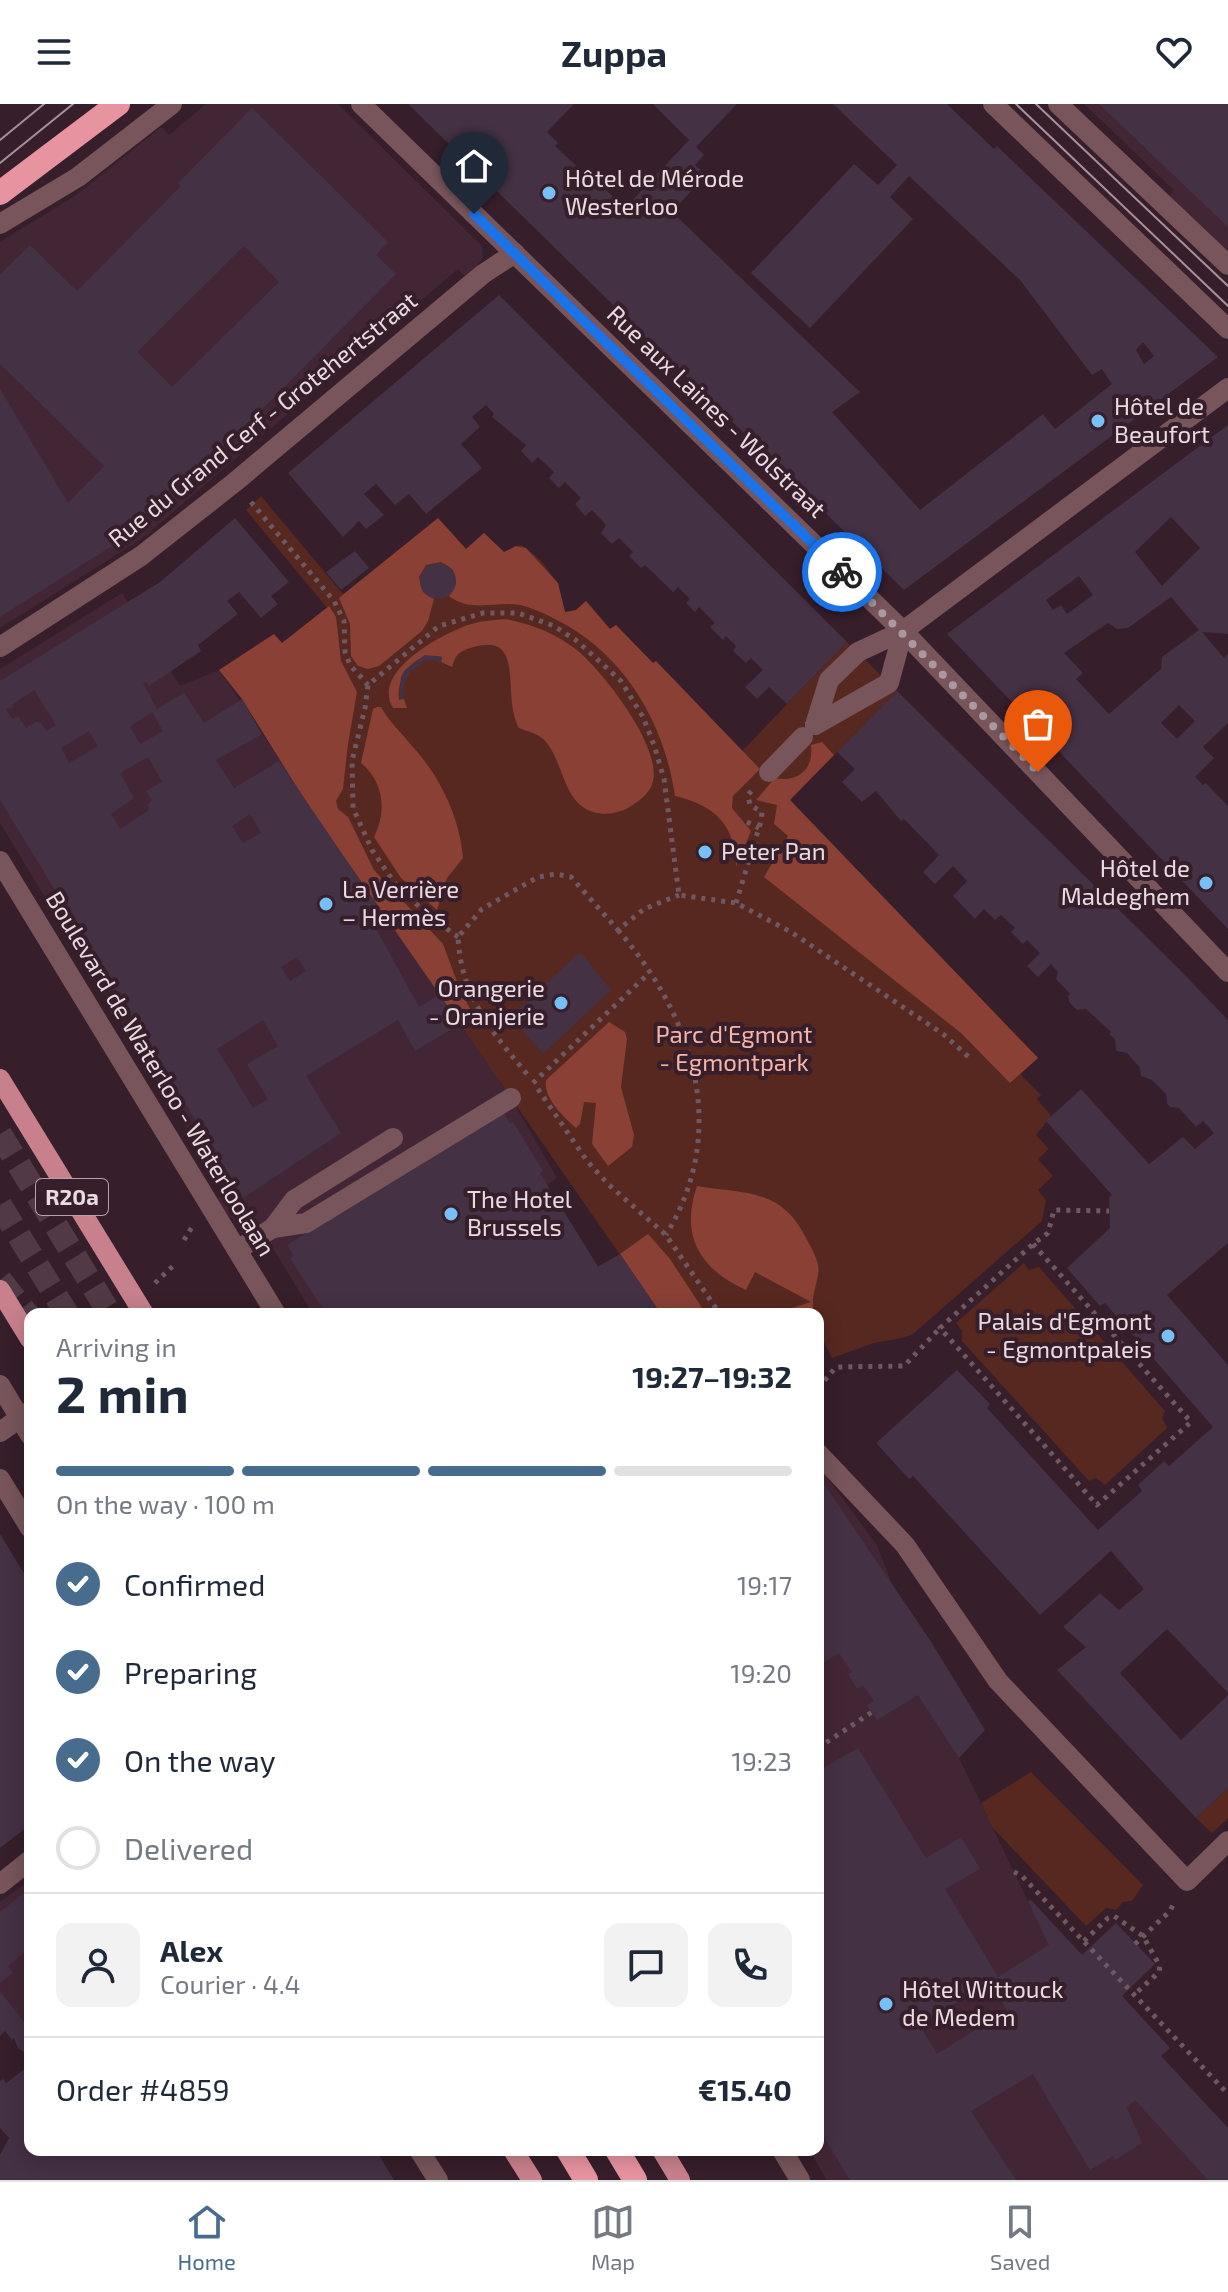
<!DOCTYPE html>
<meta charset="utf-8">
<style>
body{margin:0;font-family:"Exo 2",sans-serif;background:#f2f2f3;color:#1f2937;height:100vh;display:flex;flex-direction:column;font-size:30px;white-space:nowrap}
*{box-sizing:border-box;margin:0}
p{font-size:26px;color:#747a83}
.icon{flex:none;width:44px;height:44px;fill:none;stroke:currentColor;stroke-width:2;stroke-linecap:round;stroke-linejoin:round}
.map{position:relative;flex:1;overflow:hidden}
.details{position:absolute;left:24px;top:1204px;width:800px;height:848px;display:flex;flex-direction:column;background:#fff;border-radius:16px;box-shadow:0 4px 20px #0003}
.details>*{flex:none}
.pin{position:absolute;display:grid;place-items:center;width:68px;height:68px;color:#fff;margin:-82px -34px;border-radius:50% 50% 50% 0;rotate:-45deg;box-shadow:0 0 8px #0007}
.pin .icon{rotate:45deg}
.courier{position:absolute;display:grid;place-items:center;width:80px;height:80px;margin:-40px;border:6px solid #1a73e8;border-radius:50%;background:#fff;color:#222;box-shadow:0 2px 10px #0007}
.headline em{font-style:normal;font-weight:700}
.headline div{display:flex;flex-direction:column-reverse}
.headline{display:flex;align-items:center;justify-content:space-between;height:136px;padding:0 32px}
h1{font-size:52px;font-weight:700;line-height:60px}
.bar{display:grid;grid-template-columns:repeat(4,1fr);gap:12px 8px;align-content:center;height:96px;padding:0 32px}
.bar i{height:10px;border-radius:6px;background:#e0e1e3}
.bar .on{background:#476c8d}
.bar p{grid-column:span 4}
.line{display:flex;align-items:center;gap:20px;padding:0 32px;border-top:2px solid #e0e1e3}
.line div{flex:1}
.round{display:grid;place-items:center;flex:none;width:84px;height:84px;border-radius:16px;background:#f2f2f3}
ol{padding:0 32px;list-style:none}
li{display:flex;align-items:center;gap:24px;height:88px}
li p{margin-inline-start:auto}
li .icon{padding:8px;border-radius:50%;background:#476c8d;color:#fff;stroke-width:4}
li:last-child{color:#747a83}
li i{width:44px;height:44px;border:4px solid #e0e1e3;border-radius:50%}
header{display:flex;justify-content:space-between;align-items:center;height:104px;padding:0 32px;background:#fff;font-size:36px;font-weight:700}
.tab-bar{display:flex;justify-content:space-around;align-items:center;height:112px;border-top:2px solid #e0e1e3;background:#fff;font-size:22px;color:#747a83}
.tab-bar a{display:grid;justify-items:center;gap:4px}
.tab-bar .on{color:#476c8d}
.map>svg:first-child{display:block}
</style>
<header><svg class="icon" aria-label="menu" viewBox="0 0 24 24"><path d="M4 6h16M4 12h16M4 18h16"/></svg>Zuppa<svg class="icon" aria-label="heart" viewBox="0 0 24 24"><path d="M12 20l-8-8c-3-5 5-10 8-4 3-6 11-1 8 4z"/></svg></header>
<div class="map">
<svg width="1228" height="2076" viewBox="0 0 1228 2076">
<rect width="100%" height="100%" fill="#361e2a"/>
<g fill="#432635">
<polygon points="206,0 338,0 482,142 483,155 465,172 458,165 140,436 0,524 0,138 75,92 161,23 169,31"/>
<polygon points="1084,0 1228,0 1228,150 1168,94 1174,86"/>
<polygon points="122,489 180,582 219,566 511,994 557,1074 547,1081 598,1162 620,1150 661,1210 313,1210 257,1118 253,1115 237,1119 224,1108 218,1094 225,1089 0,719 0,565"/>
<polygon points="818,1361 877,1441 959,1654 1028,1797 1031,1796 1082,1851 1085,1848 1124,1889 1122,1892 1170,1944 1161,1952 1228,2024 1228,2076 827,2076 809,2046 818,2046"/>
<polygon points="30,1776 30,1925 0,1887 0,1798"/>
</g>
<g fill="#572820">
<path d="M261 392 343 490 438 414 466 445 484 429 504 448 521 441C547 457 560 479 565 508L576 506 586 497 610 525 616 521 653 559 656 557 742 647 847 538 897 587 790 696 1038 954 1020 970 1041 991 1037 995 1051 1012 1036 1031 1049 1045 1038 1055 1053 1072 1038 1086 1046 1096 1042 1117 913 1230 902 1234 874 1239 832 1254 818 1226V1210H814L811 1199 773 1210H661L308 701 242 595 219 566 274 530 282 539 327 504 246 406Z"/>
<polygon points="1024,1159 1029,1166 1039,1163 1165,1307 1162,1314 1167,1324 1105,1381 1096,1374 1089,1377 962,1237 962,1227 956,1219"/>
<polygon points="1031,1668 1143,1781 1132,1797 1123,1798 1116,1806 1106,1804 1086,1822 992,1723 981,1699"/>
<polygon points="1228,1684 1228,1714 1212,1729 1196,1714"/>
</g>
<g fill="#8a4034">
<path d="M438 414 466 445 484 429 504 448 516 442 526 444 558 479 565 508 576 506 586 497 610 525 616 521 653 559 656 557 760 665 733 692 732 704 751 727 736 763C736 722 715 701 675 692 664 618 624 549 555 515 544 509 532 504 520 501 495 497 470 509 449 492L456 480 453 466 441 458 426 461 419 473 423 488 434 495 428 517 422 527 379 562 368 565 358 562 351 552 350 520 339 494Z"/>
<polygon points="329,502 336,513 341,557 357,588 348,640 343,685 336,697 338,705 348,713 374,766 443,840 459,883 473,911 460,920 308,701 242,595 219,566 274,530 282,539"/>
<path d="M506 515C532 520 558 530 578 547 604 569 661 642 653 677 651 687 642 695 634 700 622 709 607 712 593 708 561 698 564 653 542 634 536 629 526 627 519 624 500 590 529 523 467 545 457 549 455 553 452 563L441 558 442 553C416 546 396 571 399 595H404L407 604H393C371 568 440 531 468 521 480 517 493 516 506 515Z"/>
<path d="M377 603H381C390 619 401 628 412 642 439 671 460 713 463 754L447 774 437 806 401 774 374 733C387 707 384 678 361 659L373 605Z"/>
<path d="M822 638 834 651 790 696 1038 954 1010 979 961 929 764 773 788 732 774 720 777 701 756 696 775 674C798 679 814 665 811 641Z"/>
<path d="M609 918 625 928 627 935 621 983 634 1031 632 1043 608 1062 592 1040 596 999 584 998 580 1020 576 1024C563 1012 543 994 546 976Z"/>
<path d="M697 1082C745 1090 780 1084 805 1132 809 1140 816 1151 818 1161 821 1175 809 1190 814 1210H773L811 1198 755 1168 746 1186C699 1165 680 1131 697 1082Z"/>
<polygon points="648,1130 670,1155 706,1210 661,1210 620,1150"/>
</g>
<g fill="#443144" fill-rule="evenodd">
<path d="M408 0H574L547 28 558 39 555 42 585 70 587 68 625 104 689 36 653 0H737L696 43 704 51 695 61 706 71 672 108 860 288 832 308 920 406 1043 310 1055 325 1112 280 1102 265 1092 271 1020 176 909 72 890 93 913 115 810 224 751 169 854 60 878 81 897 61 833 0H947L994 45 997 42 1218 253 904 486ZM1143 238 1154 252 1144 260 1136 246Z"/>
<polygon points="1099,0 1228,0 1228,123"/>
<path d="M252 4 388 138 376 151 396 170 217 351 220 355 134 428 0 513V285L68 399 104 362 0 260V171L30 141 77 187 181 82 178 79ZM244 142 279 178 172 283 137 248Z"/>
<polygon points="499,191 847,538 787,600 769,583 757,595 745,583 763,566 751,554 746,559 733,547 736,542 726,532 723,536 710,523 715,519 699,503 695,508 686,499 690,495 678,483 673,488 645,461 641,464 629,452 633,448 619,434 612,440 601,429 606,421 592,406 585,412 575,400 581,394 565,378 559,384 549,374 554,368 538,353 532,359 521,347 526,341 492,313 494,310 486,301 472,313 480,323 461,340 482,364 426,410 409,390 395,401 376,380 364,390 384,411 366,425 359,417 343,433 288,369"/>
<path d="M1228 321V530L1202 528 1224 554 1228 550V619L1203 643 1214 654 1195 673 1203 681 1206 679 1228 702V825L947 530ZM1171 413 1200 444 1162 482 1135 448ZM1079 472 1093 491 1067 510 1061 501 1053 506 1046 496ZM1171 493 1199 526 1162 553 1161 565 1109 610 1076 575 1083 569 1064 549 1108 519 1117 525 1128 524ZM1179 601 1195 617 1177 635 1161 619Z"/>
<path d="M235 414 289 478 271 492 278 500 261 514 239 488 227 497 238 510 198 541 201 547 149 582 147 578 143 579 157 605 184 589 204 619 242 595 262 630 216 656 234 684 279 657 383 810 372 817 419 903 439 891 460 920 415 947 398 916 306 972 341 1029 243 1094 0 696V577L160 478ZM34 586 56 621 46 627 41 619 36 618 26 624 18 612 12 615 6 605 14 603 12 601ZM152 608 163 627 140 640 130 623ZM89 627 98 642 69 659 61 644ZM148 653 162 678 146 687 152 696 148 701 149 706 120 725 111 710 134 694 120 669ZM250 710 261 729 243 739 232 722ZM297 853 306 867 290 877 281 863ZM263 916 278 942 247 960 268 995 253 1004 217 945Z"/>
<polygon points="355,447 369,464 341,486 326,468"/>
<circle cx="438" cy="477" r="18"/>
<polygon points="425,551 442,553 441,558 427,556 410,568 404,582 404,595 399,596 401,573 405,566"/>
<polygon points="897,587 1177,863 1228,916 1228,1139 1167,1191 1228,1261 1228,1589 1167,1525 1120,1569 1181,1636 1228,1591 1228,1684 1196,1714 1057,1566 1086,1543 1063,1523 1100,1489 1119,1506 1144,1485 1111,1447 1040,1511 913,1372 909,1375 876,1339 957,1266 990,1300 987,1304 1098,1426 1142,1387 1138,1381 1164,1357 1169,1362 1213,1323 1105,1199 1100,1202 1067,1164 1110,1124 1109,1093 1112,1091 1046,1017 1081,985 1149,1060 1183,1033 1195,1045 1214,1029 1203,1017 1196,1023 1179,1004 1170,1003 1167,999 1166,990 1152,976 1141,972 1140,964 1127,949 1116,947 1115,935 1109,930 1111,928 1086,905 1077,906 1069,898 1068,892 1070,890 1056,875 1058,868 1051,860 1038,873 1027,862 1040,849 1027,836 1023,840 1011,828 1015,824 1001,811 995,816 984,805 975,815 953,792 967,777 953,762 935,780 923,768 939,751 904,715 901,717 876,687 862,698 842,678 855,665 837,648"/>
<polygon points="580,848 611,886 543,950 511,912"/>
<polygon points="504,1008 510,1020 513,1018 543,1067 540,1069 598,1163 620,1150 661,1210 326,1210 290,1154 294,1152 287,1141"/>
<polygon points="818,1371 930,1536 985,1626 959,1654 918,1591 877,1616 867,1601 874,1597 863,1581 857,1585 848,1570 852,1568 839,1549 818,1562"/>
<polygon points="0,1430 30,1479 30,1721 0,1744"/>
<path d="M858 1644 926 1754 961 1733 980 1765 945 1785 998 1873 1049 1841 1028 1797 1031 1796 1082 1851 1116 1819 1155 1860 1122 1892 1170 1944 1161 1952 1228 2024V2076H1208L1135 1996 1127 2004 1142 2039 1115 2056 1113 2052 1090 2066 1033 1970 971 2007 1016 2076H850L819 2025 824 2022 818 2012V1667ZM989 1878 1007 1906 937 1950 920 1922Z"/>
<polygon points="30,1784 30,1844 8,1862 13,1869 0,1879 0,1808"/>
<polygon points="0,1887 30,1925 30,1952 18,1944 14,1934 12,1936 5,1927 0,1932"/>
<polygon points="30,1961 30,2046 376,2046 394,2076 0,2076 0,2051 9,2034 0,2024 0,1977 3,1975 6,1979"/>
</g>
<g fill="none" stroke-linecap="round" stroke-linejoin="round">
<g stroke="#513a45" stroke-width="24" stroke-dasharray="24 12" stroke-linecap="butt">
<polyline points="0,1030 110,1210"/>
<polyline points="0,1101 67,1210"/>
<polyline points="0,1176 30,1214"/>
</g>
<g stroke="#6e5963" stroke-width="5" stroke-dasharray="4 6" stroke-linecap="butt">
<polyline points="251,398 334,497 344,517 345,548 350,561 368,581"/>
<polyline points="747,718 759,724"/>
<polyline points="736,799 761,717 762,708 750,701 748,691 753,685"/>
<path d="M618 826C694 914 730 1026 666 1131"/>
<polyline points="458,833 428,811 396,781 372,746 353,704 352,657 365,604 368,581 439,522 483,509 518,509 554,522 577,537 621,577 643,613 654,641 664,675 679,791 736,799 791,828 943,930 972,956"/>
<path d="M527 970C491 927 461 892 458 833L482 805 538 773 556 770 571 773 618 826 644 805 679 791"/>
<polyline points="533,979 648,870"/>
<polyline points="538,985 587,1057 609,1081 666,1131 720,1210"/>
<polyline points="184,1136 192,1123"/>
<polyline points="1033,1140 1191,1318 1097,1401 940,1224 1033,1140 1048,1129 1054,1106 1109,1107"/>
<polyline points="155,1179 175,1160"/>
<polyline points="818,1284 836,1263 904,1262 940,1224"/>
<polyline points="818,1644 872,1608"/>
<polyline points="1014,1768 1021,1771 1228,1990"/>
<polyline points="1084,1837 1108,1814 1114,1812 1143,1832 1160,1862 1159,1868 1134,1891"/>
<polyline points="1135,1840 1170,1807 1174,1799"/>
</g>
<g stroke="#77555a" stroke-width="20">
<polyline points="361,0 903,527 1228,868"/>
<polyline points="993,0 1228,225"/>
<polyline points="1058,0 1228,161"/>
<polyline points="0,120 78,73 172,0"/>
<polyline points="0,543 141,452 235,378 483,170 515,149"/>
<polyline points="815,621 829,576 858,548 903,527 1228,284"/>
<polyline points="815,621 889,579 903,527"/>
<polyline points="769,668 803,633"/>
<polyline points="0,757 276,1210"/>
<polyline points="273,1124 306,1119 511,994"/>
<polyline points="237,1146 273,1124 294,1096 393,1034"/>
<polyline points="0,1281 30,1331"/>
<polyline points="0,1328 30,1307"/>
<polyline points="818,1349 905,1441 998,1577 1187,1777 1228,1737"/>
<polyline points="0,1375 30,1424"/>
<polyline points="0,1780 30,1756"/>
<polyline points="419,2046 438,2076"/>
<polyline points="782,2046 800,2076"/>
</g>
<g stroke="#c8818c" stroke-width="20">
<polyline points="0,975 144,1210"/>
<polyline points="0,1186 30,1235"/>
<polyline points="513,2046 532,2076"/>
<polyline points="662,2046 680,2076"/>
</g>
<g stroke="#e793a0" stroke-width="24">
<polyline points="0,89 118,0"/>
<polyline points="568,2046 586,2076"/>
<polyline points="617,2046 635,2076"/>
</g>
<g stroke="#a5929b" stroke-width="2">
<polyline points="1016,0 1228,202"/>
<polyline points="1036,0 1228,182"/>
<polyline points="0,36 44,0"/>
<polyline points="0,59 73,0"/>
</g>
</g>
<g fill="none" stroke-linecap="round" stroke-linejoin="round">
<polyline stroke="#ab98a1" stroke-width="8" stroke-dasharray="0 14.4" points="842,468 1038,668"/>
<polyline stroke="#1a73e8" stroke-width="10" points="474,110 842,468"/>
</g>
<g fill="#77bff7" stroke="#361e2a" stroke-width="3">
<circle cx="549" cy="89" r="8"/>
<circle cx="1098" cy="317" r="8"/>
<circle cx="705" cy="748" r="8"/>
<circle cx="1206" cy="779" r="8"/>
<circle cx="326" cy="800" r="8"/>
<circle cx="561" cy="899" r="8"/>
<circle cx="451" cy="1110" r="8"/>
<circle cx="1168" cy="1232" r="8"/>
<circle cx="886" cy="1900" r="8"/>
</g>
<g text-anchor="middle" stroke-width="8" stroke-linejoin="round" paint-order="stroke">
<rect fill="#361e2a" stroke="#b4a2aa" stroke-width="2" x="36" y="1075" width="72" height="36" rx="6"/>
<g font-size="22" font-weight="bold" fill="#eadae1">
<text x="72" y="1101">R20a</text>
</g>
<g font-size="24" fill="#eadae1" stroke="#361e2a" text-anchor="start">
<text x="565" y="83">Hôtel de Mérode<tspan x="565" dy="28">Westerloo</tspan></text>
<text x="1114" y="311">Hôtel de<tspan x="1114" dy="28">Beaufort</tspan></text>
<text x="721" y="756">Peter Pan</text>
<text x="1190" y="773" text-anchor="end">Hôtel de<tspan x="1190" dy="28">Maldeghem</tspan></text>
<text x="342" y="794">La Verrière<tspan x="342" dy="28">– Hermès</tspan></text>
<text x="545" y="893" text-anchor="end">Orangerie<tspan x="545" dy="28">- Oranjerie</tspan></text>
<text x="467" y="1104">The Hotel<tspan x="467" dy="28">Brussels</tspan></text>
<text x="1152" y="1226" text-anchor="end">Palais d'Egmont<tspan x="1152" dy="28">- Egmontpaleis</tspan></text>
<text x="902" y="1894">Hôtel Wittouck<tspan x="902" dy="28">de Medem</tspan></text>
</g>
<g font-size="24" fill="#eadae1" stroke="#361e2a">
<text transform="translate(716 308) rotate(44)" y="8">Rue aux Laines - Wolstraat</text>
<text transform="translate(263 316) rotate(-39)" y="8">Rue du Grand Cerf - Grotehertstraat</text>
<text transform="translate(160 970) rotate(59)" y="8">Boulevard de Waterloo - Waterloolaan</text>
</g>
<g font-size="24" fill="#f7b5a8" stroke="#361e2a">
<text x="734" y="939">Parc d'Egmont<tspan x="734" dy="28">- Egmontpark</tspan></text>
</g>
</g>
</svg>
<div class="pin" style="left:1038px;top:668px;background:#ea580c"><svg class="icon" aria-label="bag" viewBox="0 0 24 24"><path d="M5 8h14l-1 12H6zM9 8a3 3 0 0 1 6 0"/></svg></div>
<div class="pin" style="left:474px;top:110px;background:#1f2937"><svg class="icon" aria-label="home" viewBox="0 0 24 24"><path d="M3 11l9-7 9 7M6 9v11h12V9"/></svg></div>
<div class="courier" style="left:842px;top:468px"><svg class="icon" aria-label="bike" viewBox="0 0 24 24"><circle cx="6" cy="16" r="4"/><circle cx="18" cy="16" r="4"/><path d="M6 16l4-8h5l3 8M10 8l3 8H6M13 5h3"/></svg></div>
<section class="details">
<div class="headline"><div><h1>2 min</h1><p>Arriving in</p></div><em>19:27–19:32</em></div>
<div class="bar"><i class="on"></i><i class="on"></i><i class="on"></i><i></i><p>On the way · 100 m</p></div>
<ol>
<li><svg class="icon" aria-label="check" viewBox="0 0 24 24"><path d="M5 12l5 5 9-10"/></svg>Confirmed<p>19:17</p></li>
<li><svg class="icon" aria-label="check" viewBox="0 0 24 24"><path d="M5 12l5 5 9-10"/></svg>Preparing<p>19:20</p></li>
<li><svg class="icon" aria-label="check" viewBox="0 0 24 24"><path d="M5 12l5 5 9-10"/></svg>On the way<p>19:23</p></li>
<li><i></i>Delivered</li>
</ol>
<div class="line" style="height:144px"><a class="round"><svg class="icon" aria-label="person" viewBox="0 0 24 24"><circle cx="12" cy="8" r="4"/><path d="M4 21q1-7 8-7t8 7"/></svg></a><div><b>Alex</b><p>Courier · 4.4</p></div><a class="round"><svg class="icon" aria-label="chat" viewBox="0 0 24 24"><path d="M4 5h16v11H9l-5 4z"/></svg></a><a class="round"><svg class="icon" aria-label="phone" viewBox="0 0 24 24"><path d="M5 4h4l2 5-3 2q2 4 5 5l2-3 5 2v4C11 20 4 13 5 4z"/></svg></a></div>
<div class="line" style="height:104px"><div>Order #4859</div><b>€15.40</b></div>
</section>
</div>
<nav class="tab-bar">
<a class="on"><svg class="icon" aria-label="home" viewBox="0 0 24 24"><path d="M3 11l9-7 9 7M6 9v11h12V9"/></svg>Home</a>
<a><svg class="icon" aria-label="map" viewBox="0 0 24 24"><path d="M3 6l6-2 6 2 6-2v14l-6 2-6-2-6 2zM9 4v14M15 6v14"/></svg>Map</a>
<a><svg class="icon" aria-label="saved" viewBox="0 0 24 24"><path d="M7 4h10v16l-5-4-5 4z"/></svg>Saved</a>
</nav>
